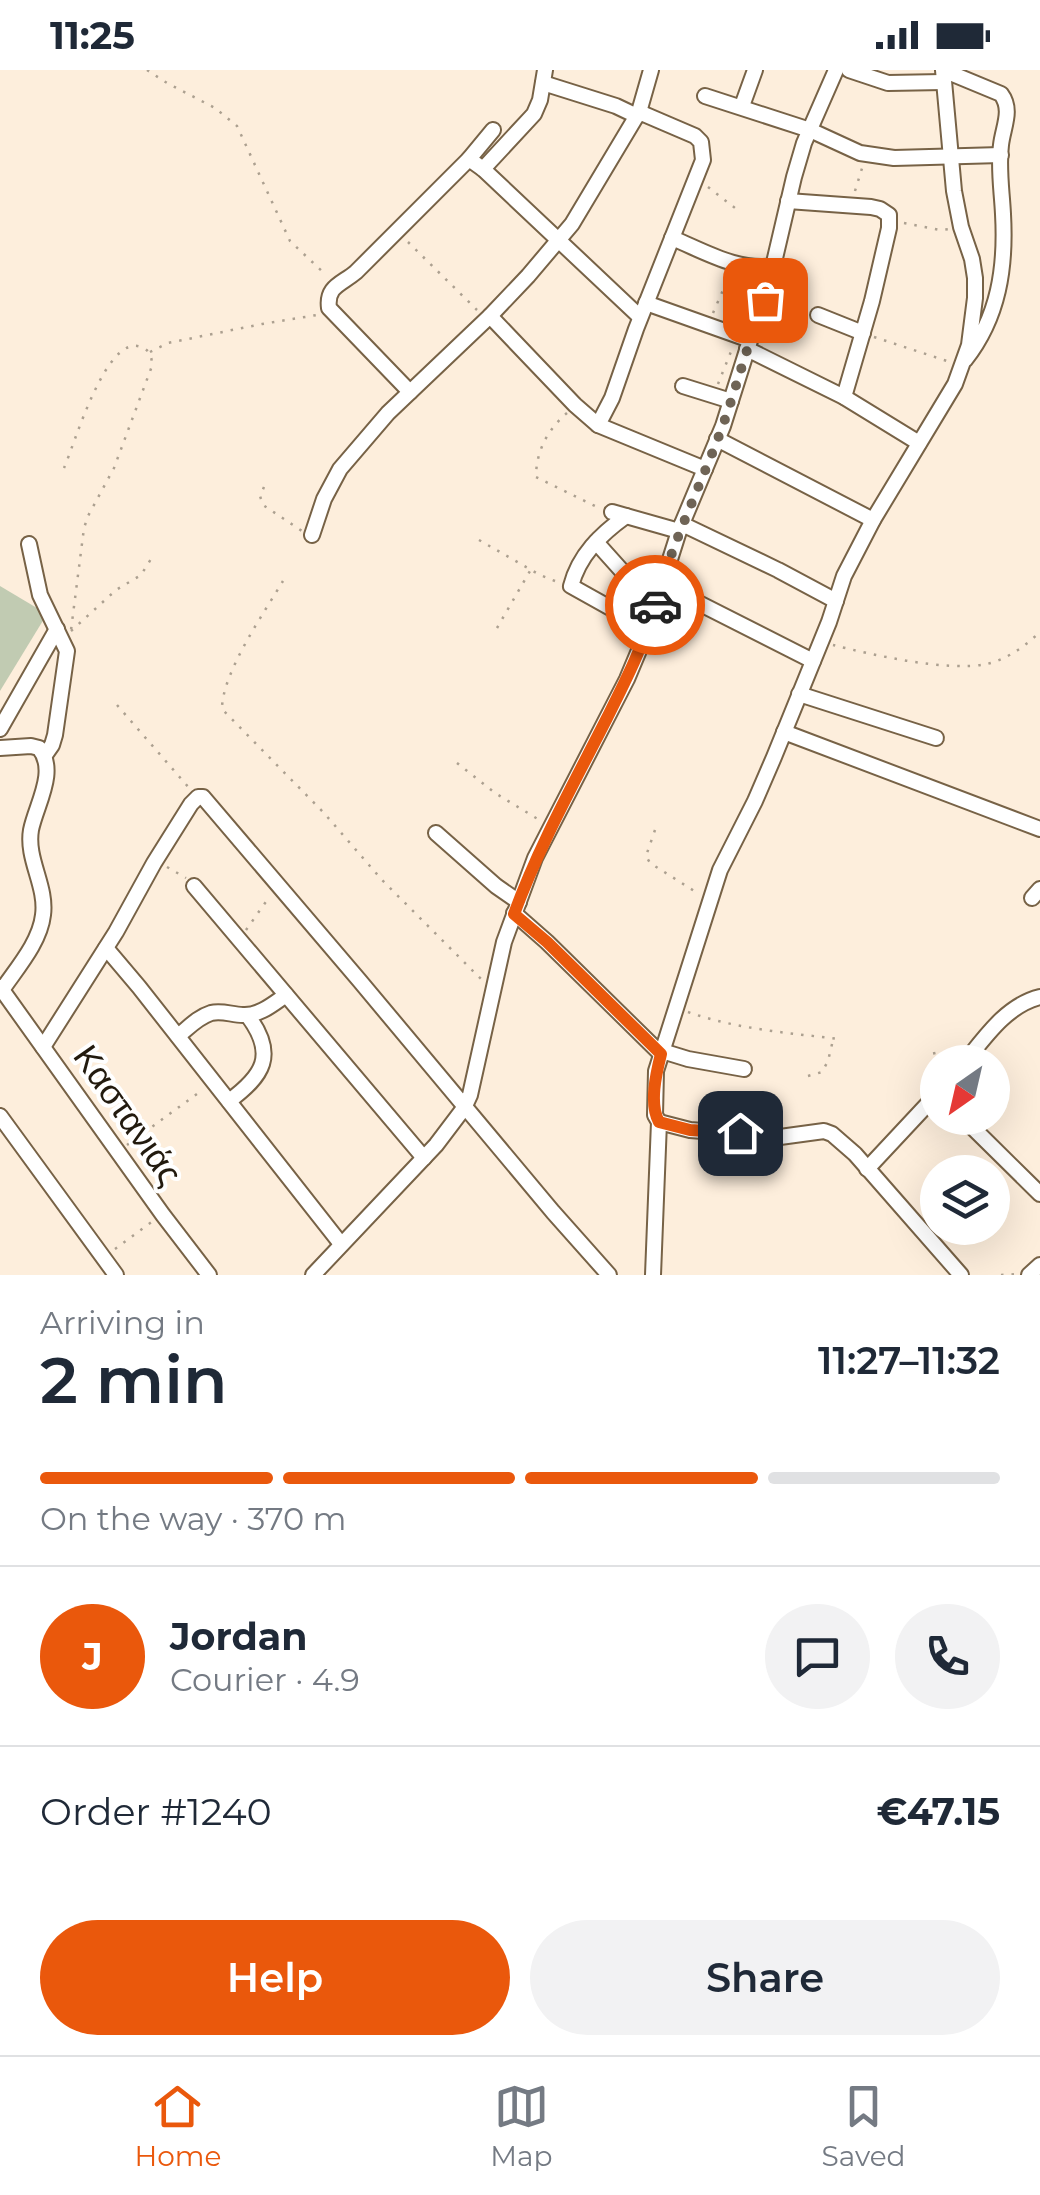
<!DOCTYPE html>
<meta charset="utf-8">
<style>
body{margin:0;font-family:Montserrat,sans-serif;background:#f2f2f3;color:#1f2937;height:100vh;display:flex;flex-direction:column;font-size:38px;white-space:nowrap}
*{box-sizing:border-box;margin:0}
p{font-size:32px;color:#747a83}
.icon{flex:none;width:55px;height:55px;fill:none;stroke:currentColor;stroke-width:2;stroke-linecap:round;stroke-linejoin:round}
.map{position:relative;height:1205px;overflow:hidden}
.panel{display:flex;flex-direction:column;background:#fff;flex:1}
.panel>*{flex:none}
.needle{width:65px;rotate:214deg}
.tools{position:absolute;left:920px;top:975px;display:grid;gap:20px}
.tools a{display:grid;place-items:center;width:90px;height:90px;border-radius:50%;background:#fff;box-shadow:0 10px 40px #0002;font-size:50px}
.pin{position:absolute;display:grid;place-items:center;width:85px;height:85px;color:#fff;margin:-42px;border-radius:20px;box-shadow:0 5px 15px #0006}
.courier{position:absolute;display:grid;place-items:center;width:100px;height:100px;margin:-50px;border:8px solid #ea580c;border-radius:50%;background:#fff;color:#222;box-shadow:0 2px 12px #0007}
.summary em{font-style:normal;font-weight:600}
.summary div{display:flex;flex-direction:column-reverse}
.summary{display:flex;align-items:center;justify-content:space-between;height:170px;padding:0 40px}
h1{font-size:65px;font-weight:600;line-height:75px}
.bar{display:grid;grid-template-columns:repeat(4,1fr);gap:15px 10px;align-content:center;height:120px;padding:0 40px}
.bar i{height:12px;border-radius:8px;background:#e0e1e3}
.bar .selected{background:#ea580c}
.bar p{grid-column:span 4}
.line{display:flex;align-items:center;gap:25px;padding:0 40px;border-top:2px solid #e0e1e3}
.line div{flex:1}
.round{display:grid;place-items:center;flex:none;width:105px;height:105px;border-radius:52px;background:#f2f2f3}
.primary-button{display:flex;gap:20px;margin-top:auto;padding:20px 40px}
.primary-button a{flex:1;height:115px;border-radius:60px;background:#ea580c;color:#fff;font-size:40px;font-weight:600;line-height:115px;text-align:center}
.primary-button a+a{background:#f2f2f3;color:#1f2937}
.status{display:flex;justify-content:space-between;align-items:center;height:70px;padding:0 50px;background:#fff;direction:ltr}
.status svg{height:28px;fill:currentColor}
.tab-bar{display:flex;justify-content:space-around;align-items:center;height:140px;border-top:2px solid #e0e1e3;background:#fff;font-size:28px;color:#747a83}
.tab-bar a{display:grid;justify-items:center;gap:5px}
.tab-bar .selected{color:#ea580c}
.map>svg:first-child{display:block}
</style>
<div class="status"><b>11:25</b><svg viewBox="0 0 49 12"><path d="M0 12V9h3v3zM5 12V6h3v6zM10 12V3h3v9zM15 12V0h3v12zM26 1h20v11H26zM47 4h2v5h-2z"/></svg></div>
<div class="map">
<svg width="1040" height="1205" viewBox="0 0 1040 1205">
<rect width="100%" height="100%" fill="#fdeedc"/>
<polygon fill="#c1cbb2" points="0,516 47,544 0,621"/>
<g fill="none" stroke-linecap="round" stroke-linejoin="round">
<defs>
<g id="minor">
<polyline points="849,0 888,13 943,12"/>
<polyline points="543,13 616,36 637,46"/>
<polyline points="705,26 810,60 860,83 894,88 1001,85"/>
<polyline points="742,36 755,0"/>
<polyline points="469,89 483,99 640,247"/>
<polyline points="483,99 534,44 540,30 545,0"/>
<polyline points="788,131 871,137 880,139 889,145 889,158 872,231 844,327"/>
<path d="M672 168C706 182 738 202 775 196"/>
<polyline points="646,233 750,270"/>
<polyline points="818,245 863,263"/>
<polyline points="490,246 575,335 598,355 705,399"/>
<polyline points="747,279 844,327 919,373"/>
<polyline points="683,316 731,331"/>
<path d="M410 322 329 238C326 216 342 214 356 202L469 89 493 60"/>
<polyline points="598,355 612,328 636,259 703,90 701,72 695,66 639,42"/>
<polyline points="717,369 873,450"/>
<polyline points="612,442 679,461"/>
<path d="M626 446C601 464 579 485 571 516L648 559"/>
<polyline points="682,454 778,500 836,531"/>
<polyline points="312,465 324,429 340,399 388,343 490,246 528,206 572,154 639,42 651,0"/>
<polyline points="596,472 622,501 659,522"/>
<polyline points="29,474 40,525 67,581 55,665 52,675 45,685"/>
<polyline points="661,514 813,591"/>
<polyline points="799,624 936,668"/>
<polyline points="0,659 57,559"/>
<polyline points="784,662 1040,759"/>
<path d="M0 678 31 676 39 678C58 701 36 735 31 760 26 789 47 816 43 845 40 872 17 898 2 920"/>
<polyline points="436,763 496,816 519,832"/>
<polyline points="194,816 424,1088"/>
<polyline points="1032,828 1040,819"/>
<polyline points="514,843 547,872 661,984"/>
<polyline points="106,878 139,917 341,1174"/>
<polyline points="0,917 163,1145 209,1205"/>
<path d="M178 966C188 958 198 947 211 943 222 940 232 945 243 945 259 946 273 934 286 925"/>
<polyline points="43,977 116,862 154,793 191,734 198,727 203,727 359,910 553,1142 609,1205"/>
<polyline points="662,981 688,989 744,999"/>
<path d="M965 992C985 967 1007 935 1040 927"/>
<path d="M229 1031C263 1006 277 985 248 946"/>
<polyline points="0,1046 116,1205"/>
<polyline points="963,1048 1040,1124"/>
<polyline points="659,1052 690,1060 780,1067 824,1061 832,1064 855,1084 961,1205"/>
<polyline points="867,1099 938,1023"/>
<polyline points="313,1205 436,1075 464,1038 470,1025 504,872 535,788 627,609 648,559 679,461 723,356 754,258 765,231 794,107 804,73 836,0"/>
<path d="M653 1205 659 1052 655 1045 656 1001 720 800 755 731 774 687 829 552 844 506 873 450 955 314 969 275 975 228V208L972 189 961 157 954 121 943 0 1001 24C1013 40 1003 57 1001 75 998 98 1002 122 1003 144 1006 197 999 247 965 290"/>
<polyline points="1029,1205 1040,1195"/>
</g>
</defs>
<use href="#minor" stroke="#776246" stroke-width="18"/>
<g stroke="#aca090" stroke-width="2.5" stroke-dasharray="2.5 8" stroke-linecap="butt">
<polyline points="147,0 167,13 215,38 237,56 290,171 326,205"/>
<polyline points="708,117 735,138"/>
<polyline points="855,121 863,95"/>
<polyline points="904,153 940,160 950,159"/>
<polyline points="408,172 477,240"/>
<polyline points="713,243 730,204"/>
<polyline points="874,267 947,291"/>
<polyline points="150,282 168,273 262,254 317,245"/>
<polyline points="718,314 732,279"/>
<path d="M567 343C547 360 536 382 536 407L601 439"/>
<path d="M64 398C74 376 106 263 141 277 150 280 152 287 152 296L114 398 88 446 84 458 71 560"/>
<polyline points="264,417 260,426 263,435 302,461"/>
<polyline points="479,470 540,505 560,513"/>
<path d="M283 511C264 543 222 603 222 639L324 743 382 810 482 910"/>
<polyline points="497,558 530,501"/>
<polyline points="71,561 116,520 141,505 151,489"/>
<path d="M833 575C873 585 947 602 987 594 1008 589 1025 576 1040 562"/>
<polyline points="117,635 190,719"/>
<polyline points="457,693 495,723 541,751"/>
<polyline points="655,760 646,786 650,793 699,824"/>
<polyline points="167,797 186,808"/>
<polyline points="246,860 270,826"/>
<path d="M688 942C736 959 789 963 839 969"/>
<polyline points="934,982 938,1001"/>
<polyline points="808,1006 822,1002 828,991 833,970"/>
<polyline points="127,1075 201,1021"/>
<polyline points="115,1179 153,1151"/>
<polyline points="1001,1205 1018,1204"/>
</g>
<use href="#minor" stroke="#fff" stroke-width="14"/>
</g>
<g fill="none" stroke-linecap="round" stroke-linejoin="round">
<path stroke="#6f6456" stroke-width="10" stroke-dasharray="0 18" d="M655 535C672 473 701 415 723 355 738 313 748 271 765 230"/>
<path stroke="#ea580c" stroke-width="12" d="M655 535C644 575 625 612 607 648 574 713 539 776 514 844L547 872 661 984C656 1004 649 1034 659 1052L690 1060 740 1063"/>
</g>
<g text-anchor="middle" stroke-width="8" stroke-linejoin="round" paint-order="stroke">
<g font-size="35" fill="#221a0e" stroke="#fff">
<text transform="translate(128 1045) rotate(55)" y="12">Καστανιάς</text>
</g>
</g>
</svg>
<div class="tools">
<a><svg class="needle" viewBox="-14 -14 28 28"><path d="M0-13l5 13h-10z" fill="#e53935"/><path d="M0 13l5-13h-10z" fill="#747a83"/></svg></a>
<a><svg class="icon" aria-label="layers" viewBox="0 0 24 24"><path d="M12 4l9 5-9 5-9-5zM3 14l9 5 9-5"/></svg></a>
</div>
<div class="pin" style="left:765px;top:230px;background:#ea580c"><svg class="icon" aria-label="bag" viewBox="0 0 24 24"><path d="M5 8h14l-1 12H6zM9 8a3 3 0 0 1 6 0"/></svg></div>
<div class="pin" style="left:740px;top:1063px;background:#1f2937"><svg class="icon" aria-label="home" viewBox="0 0 24 24"><path d="M3 11l9-7 9 7M6 9v11h12V9"/></svg></div>
<div class="courier" style="left:655px;top:535px"><svg class="icon" aria-label="car" viewBox="0 0 24 24"><path d="M5 17H2v-5l4-1 3-4h7l3 4 3 1v5h-3M9 17h6M6 11h13"/><circle cx="7" cy="17" r="2"/><circle cx="17" cy="17" r="2"/></svg></div>
</div>
<section class="panel">
<div class="summary"><div><h1>2 min</h1><p>Arriving in</p></div><em>11:27–11:32</em></div>
<div class="bar"><i class="selected"></i><i class="selected"></i><i class="selected"></i><i></i><p>On the way · 370 m</p></div>
<div class="line" style="height:180px"><b class="round" style="background:#ea580c;color:#fff">J</b><div><b>Jordan</b><p>Courier · 4.9</p></div><a class="round"><svg class="icon" aria-label="chat" viewBox="0 0 24 24"><path d="M4 5h16v11H9l-5 4z"/></svg></a><a class="round"><svg class="icon" aria-label="phone" viewBox="0 0 24 24"><path d="M5 4h4l2 5-3 2q2 4 5 5l2-3 5 2v4C11 20 4 13 5 4z"/></svg></a></div>
<div class="line" style="height:130px"><div>Order #1240</div><b>€47.15</b></div>
<div class="primary-button"><a>Help</a><a>Share</a></div>
</section>
<nav class="tab-bar">
<a class="selected"><svg class="icon" aria-label="home" viewBox="0 0 24 24"><path d="M3 11l9-7 9 7M6 9v11h12V9"/></svg>Home</a>
<a><svg class="icon" aria-label="map" viewBox="0 0 24 24"><path d="M3 6l6-2 6 2 6-2v14l-6 2-6-2-6 2zM9 4v14M15 6v14"/></svg>Map</a>
<a><svg class="icon" aria-label="saved" viewBox="0 0 24 24"><path d="M7 4h10v16l-5-4-5 4z"/></svg>Saved</a>
</nav>
